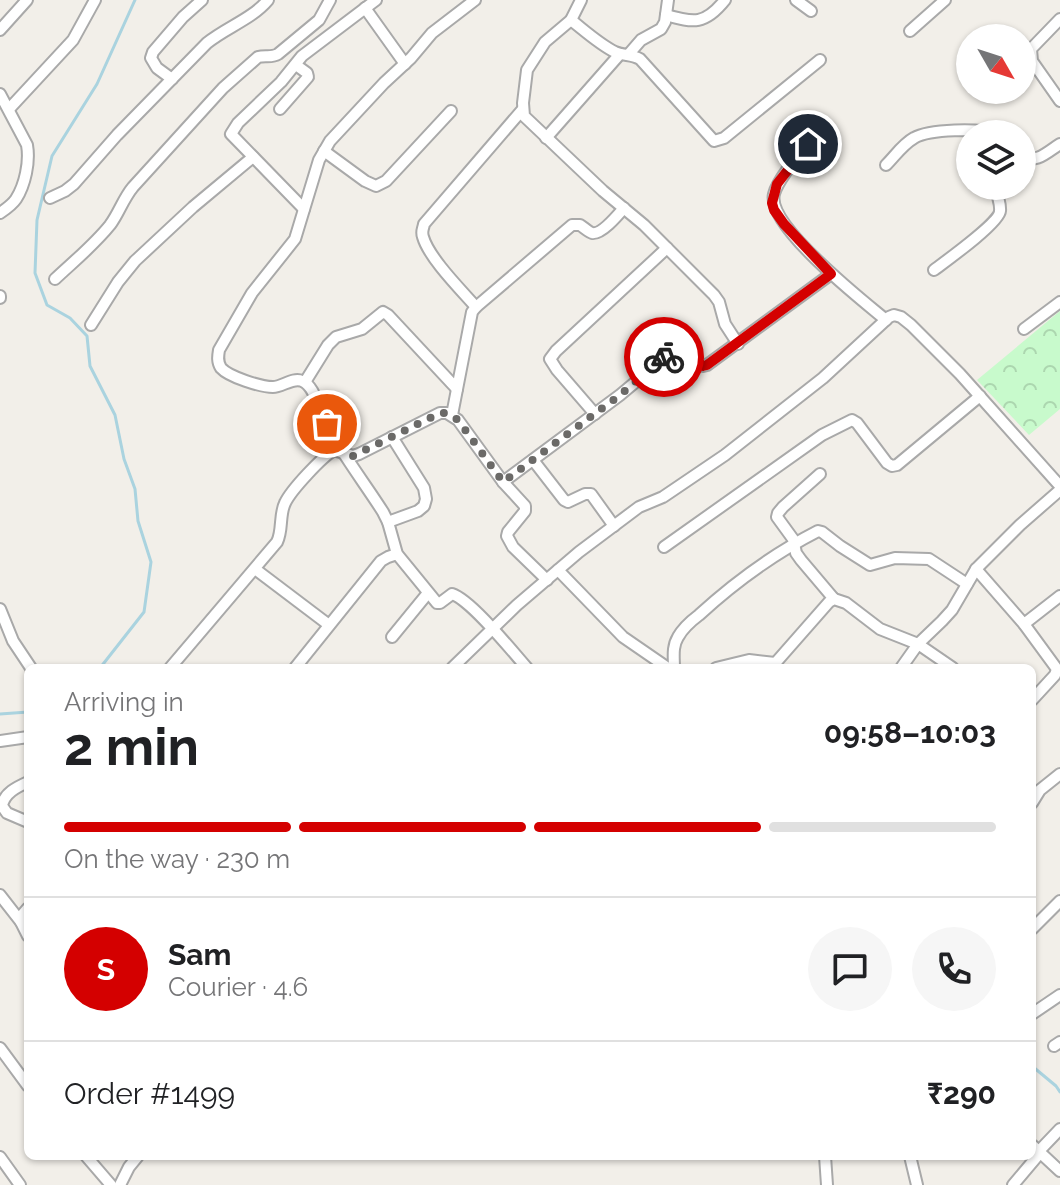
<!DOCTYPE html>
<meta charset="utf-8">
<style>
body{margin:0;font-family:Raleway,sans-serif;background:#f6f6f6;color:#202124;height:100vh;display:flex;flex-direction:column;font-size:30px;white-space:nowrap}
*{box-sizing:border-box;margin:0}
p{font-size:26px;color:#757577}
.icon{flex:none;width:44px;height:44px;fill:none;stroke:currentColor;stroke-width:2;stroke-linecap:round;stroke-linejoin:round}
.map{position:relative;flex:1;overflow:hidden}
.panel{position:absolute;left:24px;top:664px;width:1012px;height:496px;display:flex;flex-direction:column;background:#fff;border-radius:12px;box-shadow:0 2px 6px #0004}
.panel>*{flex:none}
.needle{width:52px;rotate:129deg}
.buttons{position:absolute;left:956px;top:24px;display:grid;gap:16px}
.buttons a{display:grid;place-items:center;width:80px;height:80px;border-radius:50%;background:#fff;box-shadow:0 2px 6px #0004;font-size:40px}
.pin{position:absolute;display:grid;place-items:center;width:68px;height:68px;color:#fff;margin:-34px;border:4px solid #fff;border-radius:50%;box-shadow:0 2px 8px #0007}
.courier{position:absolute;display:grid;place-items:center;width:80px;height:80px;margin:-40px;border:6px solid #d40000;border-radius:50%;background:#fff;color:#222;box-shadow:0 2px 10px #0007}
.head em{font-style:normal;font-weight:700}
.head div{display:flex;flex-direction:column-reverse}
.head{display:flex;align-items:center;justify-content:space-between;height:136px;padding:0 40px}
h1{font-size:52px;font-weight:700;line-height:60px}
.bar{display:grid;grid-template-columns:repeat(4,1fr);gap:12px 8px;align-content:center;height:96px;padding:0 40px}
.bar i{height:10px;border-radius:6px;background:#e0e0e0}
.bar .active{background:#d40000}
.bar p{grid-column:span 4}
.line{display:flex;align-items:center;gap:20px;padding:0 40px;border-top:2px solid #e0e0e0}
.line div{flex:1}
.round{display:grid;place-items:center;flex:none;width:84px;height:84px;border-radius:42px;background:#f6f6f6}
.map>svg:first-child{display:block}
</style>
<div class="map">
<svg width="1060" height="1185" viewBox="0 0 1060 1185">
<defs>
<pattern id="park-crowns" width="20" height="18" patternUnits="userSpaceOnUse" patternTransform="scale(2)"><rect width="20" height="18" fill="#c8facc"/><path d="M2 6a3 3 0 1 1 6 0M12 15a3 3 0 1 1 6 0" fill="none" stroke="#acd6af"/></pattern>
</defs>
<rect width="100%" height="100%" fill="#f2efe9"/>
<polygon fill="url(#park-crowns)" points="1060,311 1060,409 1029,435 977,380"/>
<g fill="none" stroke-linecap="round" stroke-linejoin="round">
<g stroke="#aad3df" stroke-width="3">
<polyline points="100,668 144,612 151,562 138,521 135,489 124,459 115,415 90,366 87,336 70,318 47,305 35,273 37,220 52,156 97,84 135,0"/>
<polyline points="0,714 28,712"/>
<polyline points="1032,1066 1056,1086 1060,1092"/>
</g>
<defs>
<g id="street">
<path d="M475 0 432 33 411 58 384 83 330 141 319 160 295 239 252 293 219 350C218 356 217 362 221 368 229 377 261 387 273 387 282 387 293 377 302 381 313 385 317 403 321 412 337 448 362 479 383 512L388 522 397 554 437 603H440L452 594C471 600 512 651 527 668"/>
<polyline points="581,0 571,20 545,42 527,70 523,103 524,116 603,191 644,225 714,295 719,302 725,324 738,344"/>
<polyline points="796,0 811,11"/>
<polyline points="365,8 405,64"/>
<path d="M666 15C694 23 705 25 725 0"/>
<polyline points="1060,19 1031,49 1032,61 1060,101"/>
<path d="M571 20C585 31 599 44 615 52 624 56 632 54 640 59L714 141 724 138 820 60"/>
<polyline points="0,30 27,0"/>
<polyline points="910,31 945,0"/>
<polyline points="628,55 641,40 661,29 665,22 668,0"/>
<polyline points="172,79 157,68 151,58 153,52 183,17 202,0"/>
<path d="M0 94 27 145C30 162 25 185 16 199 12 205 6 209 0 213"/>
<polyline points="9,109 73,40 95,0"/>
<polyline points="280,109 308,77 307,73 296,65"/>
<path d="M823 124C811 140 778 177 774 194 766 225 862 300 886 320"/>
<polyline points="546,138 620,54"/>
<polyline points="324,151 365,181 376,186 386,181 451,111"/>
<path d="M1022 156C1037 164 1047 152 1060 144"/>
<path d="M886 165C895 156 903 144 914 138 929 129 980 128 996 134"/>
<path d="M50 198 65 191 74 184 117 135 207 43C227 27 252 19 268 0"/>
<polyline points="304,209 231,134 238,123 281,82 302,56 376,0"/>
<path d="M934 270C946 261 1000 222 1000 211 1001 201 995 195 998 186"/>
<path d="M55 279C73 262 94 245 110 225 119 213 123 199 133 187L223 88 258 57C265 55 272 58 278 54L319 20 330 0"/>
<polyline points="0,296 0,298"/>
<path d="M476 307C461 290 429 258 423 237 421 231 423 230 424 224L523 109"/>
<polyline points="91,325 118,282 135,261 193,207 253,157"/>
<polyline points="1024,329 1060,302"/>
<polyline points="305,382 328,345 336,337 362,329 383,312 388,315 457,389"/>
<polyline points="595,414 557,370 550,359 556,351 667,248"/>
<path d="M452 415 472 312 476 307 572 225H580C582 226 590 233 592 233 601 235 618 215 624 208"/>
<polyline points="533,460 564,500 568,502 585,494 591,494 614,526"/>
<polyline points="820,474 783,507 778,513 777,517 793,539 796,553 801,560 834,599"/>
<path d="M503 482 620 395 681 344H685C692 351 695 360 703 366L707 365 831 274"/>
<polyline points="388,522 418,511 424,506 426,499 424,488 392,437"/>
<polyline points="664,547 822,435 852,420 857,423 887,463 892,466 897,465 980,396"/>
<polyline points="255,569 329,625"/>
<polyline points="976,569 1024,624 1057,669 1055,675 1032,700"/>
<polyline points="558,570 623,637 668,668"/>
<polyline points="0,609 13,641 31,668"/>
<polyline points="1024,624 1060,596"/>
<polyline points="392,637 428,593"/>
<path d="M170 668 277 542C283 530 279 515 285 503 291 490 322 457 334 450L353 456 359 454 440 413H447L458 420 503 482 525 506V511L508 532 507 536 513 547 547 580"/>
<polyline points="295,668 381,561 388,557 397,554"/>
<polyline points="452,668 517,605 579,552 639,507 663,497 725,455 823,378 889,317 894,315 901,317 911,325 960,374 1060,486"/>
<path d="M674 668C674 657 672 647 678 637 683 628 691 621 699 615 735 582 775 553 818 531L822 532 840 546 870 565 895 558 929 559 967 584"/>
<polyline points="716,668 749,660 775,663"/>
<polyline points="771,668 829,602 834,599 846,603 880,629 918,644 953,668"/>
<polyline points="901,668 918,644 942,621 952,610 976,569 1020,525 1060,490"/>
<polyline points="0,741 28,737"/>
<path d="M28 782C17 787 4 793 2 806L7 813 28 822"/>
<polyline points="1032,803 1040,790 1060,774"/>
<polyline points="0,895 21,922"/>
<polyline points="28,908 22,915 21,922 28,936"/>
<polyline points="1032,929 1060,901"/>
<polyline points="1032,1014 1060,995"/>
<polyline points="1054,1046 1060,1042"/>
<polyline points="0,1048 28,1086"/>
<polyline points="1032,1145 1060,1171"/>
<polyline points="1039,1151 1060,1129"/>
<polyline points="86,1156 111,1185"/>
<polyline points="825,1156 827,1185"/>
<polyline points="910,1156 917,1185"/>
<polyline points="0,1157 20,1185"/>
<polyline points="120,1185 129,1167 138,1156"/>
<polyline points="1013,1185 1040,1153"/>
</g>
</defs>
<use href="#street" stroke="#a9a9a9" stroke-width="14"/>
<use href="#street" stroke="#fff" stroke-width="10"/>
</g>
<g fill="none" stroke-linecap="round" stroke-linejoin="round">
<polyline stroke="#6b6a68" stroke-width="8" stroke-dasharray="0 14.4" points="327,424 344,453 353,456 440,413 447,413 458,420 503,482 620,395 664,357"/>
<polyline stroke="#d40000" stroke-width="10" points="664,357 681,344 685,344 698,362 703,366 707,365 831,274 784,224 774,210 772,203 777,184 808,144"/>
</g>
</svg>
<div class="buttons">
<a><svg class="needle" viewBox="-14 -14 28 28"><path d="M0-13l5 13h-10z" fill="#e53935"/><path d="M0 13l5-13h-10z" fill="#757577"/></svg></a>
<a><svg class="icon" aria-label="layers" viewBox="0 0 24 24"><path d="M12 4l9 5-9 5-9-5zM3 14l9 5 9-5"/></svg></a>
</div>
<div class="pin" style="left:327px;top:424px;background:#ea580c"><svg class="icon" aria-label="bag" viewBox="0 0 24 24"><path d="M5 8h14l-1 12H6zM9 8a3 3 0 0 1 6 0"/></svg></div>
<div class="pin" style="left:808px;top:144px;background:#1f2937"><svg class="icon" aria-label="home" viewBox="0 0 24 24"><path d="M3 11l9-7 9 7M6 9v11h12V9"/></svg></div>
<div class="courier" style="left:664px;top:357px"><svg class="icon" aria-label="bike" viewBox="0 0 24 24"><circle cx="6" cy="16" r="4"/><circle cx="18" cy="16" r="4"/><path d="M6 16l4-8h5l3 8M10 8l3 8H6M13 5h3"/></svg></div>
<section class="panel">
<div class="head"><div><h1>2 min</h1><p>Arriving in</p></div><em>09:58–10:03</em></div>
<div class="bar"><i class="active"></i><i class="active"></i><i class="active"></i><i></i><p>On the way · 230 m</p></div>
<div class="line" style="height:144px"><b class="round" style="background:#d40000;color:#fff">S</b><div><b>Sam</b><p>Courier · 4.6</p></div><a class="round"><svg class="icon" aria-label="chat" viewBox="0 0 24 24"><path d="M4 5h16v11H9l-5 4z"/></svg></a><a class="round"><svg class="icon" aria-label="phone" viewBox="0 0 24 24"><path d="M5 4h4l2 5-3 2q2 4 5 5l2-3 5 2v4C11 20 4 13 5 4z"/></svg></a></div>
<div class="line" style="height:104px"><div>Order #1499</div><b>₹290</b></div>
</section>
</div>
